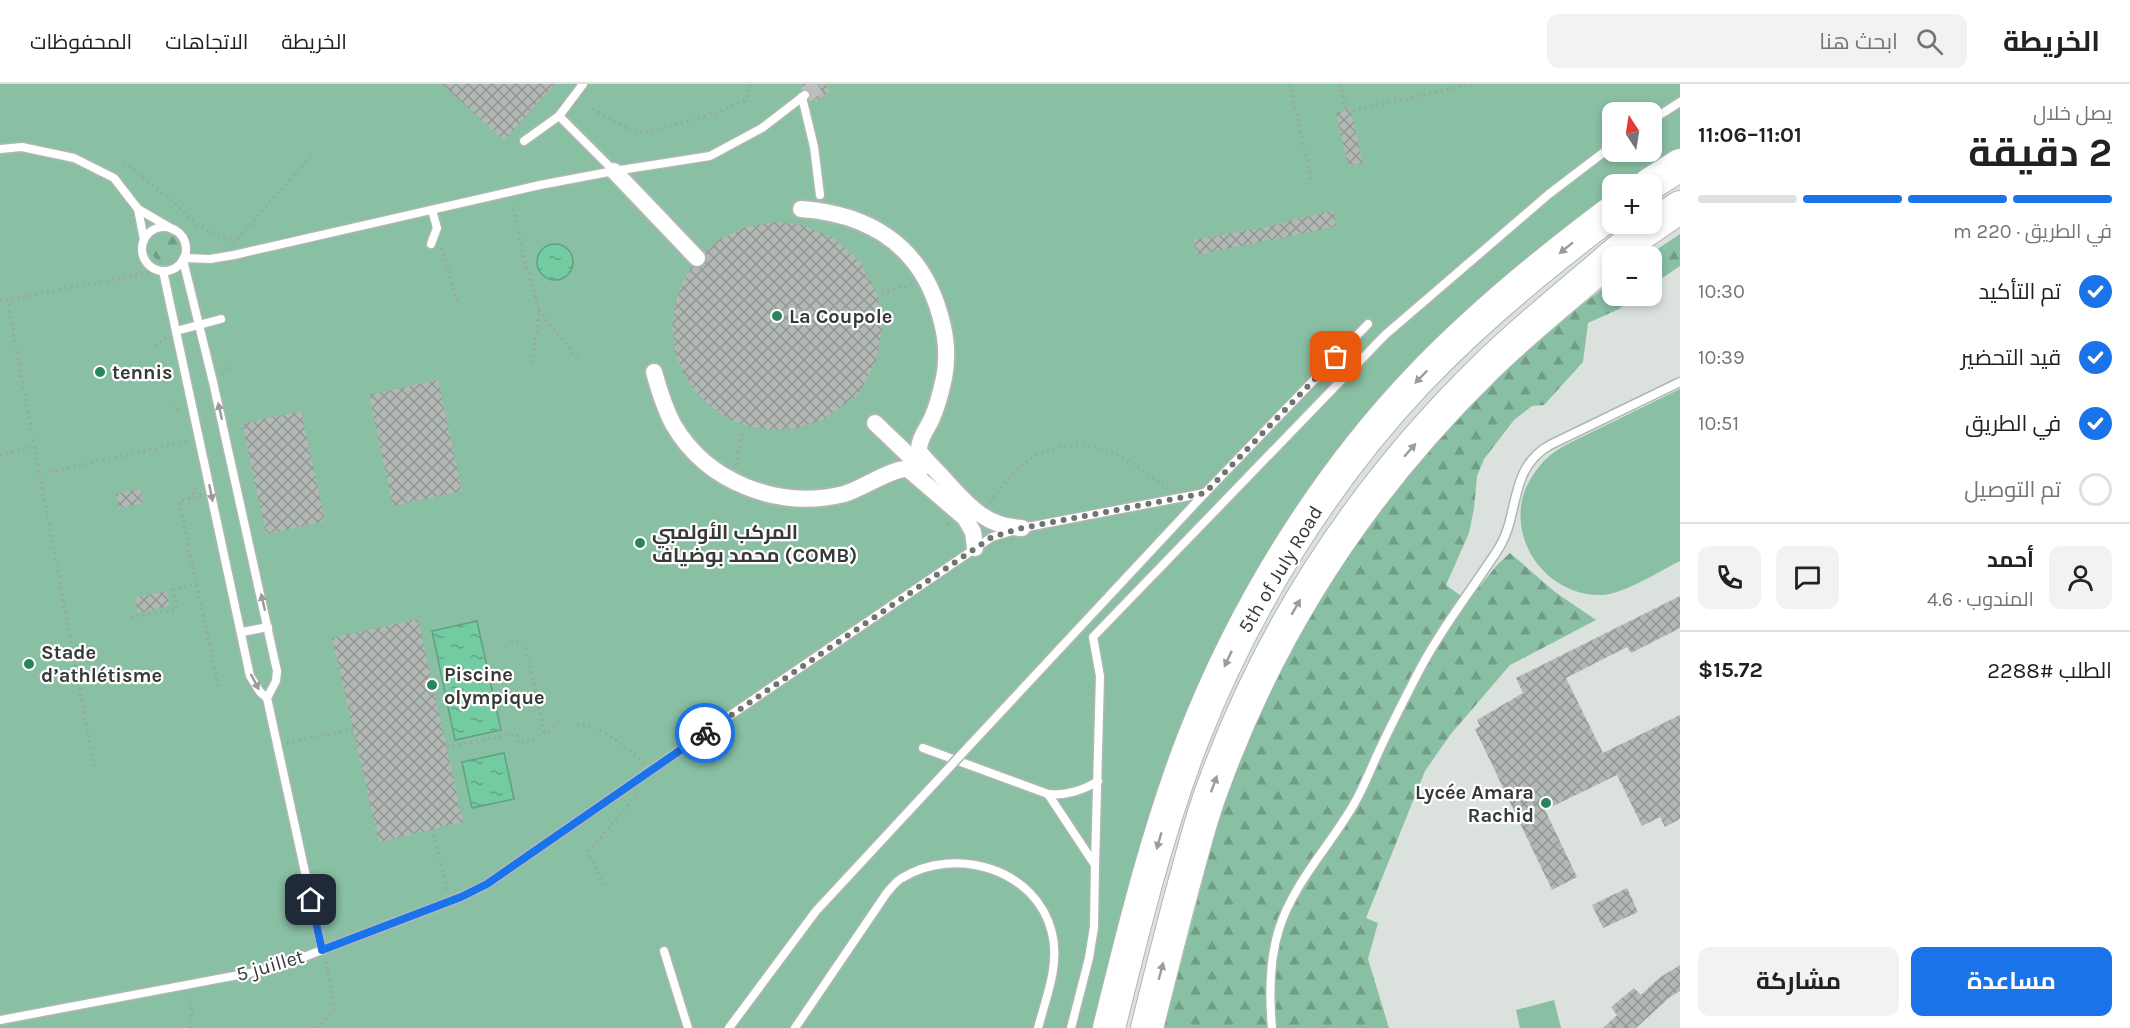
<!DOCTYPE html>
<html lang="ar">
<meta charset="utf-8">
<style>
body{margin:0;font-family:Karla,Cairo,sans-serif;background:#f2f2f2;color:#202124;direction:rtl;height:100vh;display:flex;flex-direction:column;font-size:22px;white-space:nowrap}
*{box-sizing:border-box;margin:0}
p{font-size:20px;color:#757577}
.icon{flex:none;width:33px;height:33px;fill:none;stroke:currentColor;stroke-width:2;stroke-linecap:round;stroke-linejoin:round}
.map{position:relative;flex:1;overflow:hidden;direction:ltr}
.side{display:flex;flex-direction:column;background:#fff;width:450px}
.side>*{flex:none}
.needle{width:39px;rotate:348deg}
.fabs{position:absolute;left:1602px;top:18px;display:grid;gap:12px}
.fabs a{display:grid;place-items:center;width:60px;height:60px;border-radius:12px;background:#fff;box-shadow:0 3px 9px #0003;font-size:30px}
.pin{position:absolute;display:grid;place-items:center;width:51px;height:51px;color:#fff;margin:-26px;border-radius:12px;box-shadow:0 3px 9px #0006}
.courier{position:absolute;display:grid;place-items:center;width:60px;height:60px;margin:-30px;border:4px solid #1a73e8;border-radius:50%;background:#fff;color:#222;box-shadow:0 2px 8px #0007}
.summary em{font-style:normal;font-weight:700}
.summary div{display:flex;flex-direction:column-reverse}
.summary{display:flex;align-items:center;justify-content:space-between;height:102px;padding:0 18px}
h1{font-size:39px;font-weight:700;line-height:45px}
.bar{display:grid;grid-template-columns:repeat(4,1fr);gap:9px 6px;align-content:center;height:72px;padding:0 18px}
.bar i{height:8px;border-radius:4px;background:#e0e0e0}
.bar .on{background:#1a73e8}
.bar p{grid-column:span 4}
.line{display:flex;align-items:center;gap:15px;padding:0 18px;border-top:2px solid #e0e0e0}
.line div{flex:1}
.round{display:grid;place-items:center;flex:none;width:63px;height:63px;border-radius:12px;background:#f2f2f2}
ol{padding:0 18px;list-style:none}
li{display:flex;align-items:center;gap:18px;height:66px}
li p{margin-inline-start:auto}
li .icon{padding:6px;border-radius:50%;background:#1a73e8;color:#fff;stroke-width:4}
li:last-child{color:#757577}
li i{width:33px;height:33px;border:3px solid #e0e0e0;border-radius:50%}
.cta{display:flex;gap:12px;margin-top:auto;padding:12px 18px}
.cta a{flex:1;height:69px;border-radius:12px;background:#1a73e8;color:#fff;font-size:24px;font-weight:700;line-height:69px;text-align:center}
.cta a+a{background:#f2f2f2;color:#202124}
header{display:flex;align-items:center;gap:36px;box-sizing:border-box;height:84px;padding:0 30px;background:#fff;border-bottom:2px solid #e0e0e0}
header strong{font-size:28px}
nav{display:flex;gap:33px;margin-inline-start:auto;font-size:21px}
.search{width:420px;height:54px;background:#f2f2f2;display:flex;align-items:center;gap:15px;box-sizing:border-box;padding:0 21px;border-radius:12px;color:#757577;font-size:22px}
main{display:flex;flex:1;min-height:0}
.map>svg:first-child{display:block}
</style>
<header>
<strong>الخريطة</strong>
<div class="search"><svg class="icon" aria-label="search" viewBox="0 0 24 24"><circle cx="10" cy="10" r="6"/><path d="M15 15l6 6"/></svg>ابحث هنا</div>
<nav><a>الخريطة</a><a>الاتجاهات</a><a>المحفوظات</a></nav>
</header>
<main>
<section class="side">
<div class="summary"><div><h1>2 دقيقة</h1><p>يصل خلال</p></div><em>11:01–11:06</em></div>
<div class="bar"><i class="on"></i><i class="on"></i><i class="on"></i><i></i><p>في الطريق · 220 m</p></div>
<ol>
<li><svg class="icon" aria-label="check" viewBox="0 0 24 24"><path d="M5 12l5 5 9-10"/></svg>تم التأكيد<p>10:30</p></li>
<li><svg class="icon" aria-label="check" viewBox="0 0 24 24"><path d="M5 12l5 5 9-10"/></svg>قيد التحضير<p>10:39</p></li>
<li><svg class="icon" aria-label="check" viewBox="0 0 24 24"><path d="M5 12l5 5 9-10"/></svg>في الطريق<p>10:51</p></li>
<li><i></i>تم التوصيل</li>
</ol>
<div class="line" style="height:108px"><a class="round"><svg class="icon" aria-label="person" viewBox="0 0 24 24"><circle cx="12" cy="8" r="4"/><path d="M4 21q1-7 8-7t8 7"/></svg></a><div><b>أحمد</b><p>المندوب · 4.6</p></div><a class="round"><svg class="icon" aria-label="chat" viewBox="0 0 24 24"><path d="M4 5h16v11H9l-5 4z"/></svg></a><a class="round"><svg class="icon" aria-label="phone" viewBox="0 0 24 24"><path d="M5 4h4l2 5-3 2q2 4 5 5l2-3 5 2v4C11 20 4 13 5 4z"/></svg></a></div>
<div class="line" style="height:78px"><div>الطلب #2288</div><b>$15.72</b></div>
<div class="cta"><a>مساعدة</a><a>مشاركة</a></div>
</section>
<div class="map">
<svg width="1680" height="944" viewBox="0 0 1680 944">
<defs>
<pattern id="forest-firs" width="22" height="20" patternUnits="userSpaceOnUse" patternTransform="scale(1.5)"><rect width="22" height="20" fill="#89bfa3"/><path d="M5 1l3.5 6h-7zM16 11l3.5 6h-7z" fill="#719c86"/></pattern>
<pattern id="water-ripples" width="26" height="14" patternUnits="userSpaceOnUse" patternTransform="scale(1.5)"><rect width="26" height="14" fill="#73cca1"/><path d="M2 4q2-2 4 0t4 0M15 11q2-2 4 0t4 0" fill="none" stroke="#5fa784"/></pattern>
<pattern id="building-cross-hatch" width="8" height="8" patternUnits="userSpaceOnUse" patternTransform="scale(1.5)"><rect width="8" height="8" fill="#b2b9b5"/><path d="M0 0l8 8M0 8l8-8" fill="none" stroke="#929794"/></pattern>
</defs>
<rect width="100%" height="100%" fill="#dbe2de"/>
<g fill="#89bfa3" fill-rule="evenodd">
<path d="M0 0H1680V64L1627 100H1612V111L1519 183 1409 282 1353 347 1299 428 1095 944H0ZM1612 28H1652V68H1612Z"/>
<path d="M1680 305V477C1660 487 1622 511 1601 511 1552 512 1512 465 1522 416 1525 402 1534 388 1544 377 1557 363 1577 356 1594 347 1623 333 1651 319 1680 305Z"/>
<polygon points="1554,916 1561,944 1520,944 1516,926"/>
</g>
<g fill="url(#forest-firs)">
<polygon points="1680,150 1680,182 1652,201 1652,172 1647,172"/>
<circle cx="165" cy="164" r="14"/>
<polygon points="1612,198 1612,212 1636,212 1619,225 1588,239 1583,278 1544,321 1532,322 1514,336 1484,375 1477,392 1474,424 1469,449 1446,501 1468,517 1497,481 1510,469 1555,508 1596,536 1510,581 1450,651 1425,687 1366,834 1378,839 1368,875 1389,944 1164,944 1225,710 1286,569 1326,502 1371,437 1435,358 1501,289 1585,218"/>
</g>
<g fill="url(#water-ripples)" stroke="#61a081" stroke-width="1.5">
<circle cx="555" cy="178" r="18"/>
<polygon points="477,537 501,646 455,656 432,547"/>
<polygon points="504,669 514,715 472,724 462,678"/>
</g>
<g fill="url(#building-cross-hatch)">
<polygon points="442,0 555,0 504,56"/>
<polygon points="800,0 824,0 830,7 817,18 811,12 810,7"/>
<polygon points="1350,25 1363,79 1348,82 1336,29"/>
<polygon points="1333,126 1337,142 1197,171 1194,156 1266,143"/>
<polygon points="774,138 803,141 835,155 861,179 877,210 882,244 876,277 858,311 820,337 796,344 771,346 747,342 727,334 710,322 696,308 684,290 676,271 672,245 675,220 684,195 692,183 699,184 705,181 707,176 705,168 720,155 746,143"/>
<polygon points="438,296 462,407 393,422 369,311"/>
<polygon points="301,327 325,437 266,450 242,340"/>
<polygon points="140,405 143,419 119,424 116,410"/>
<polygon points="166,507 169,522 138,529 135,514"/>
<polygon points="1680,512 1680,544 1631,569 1627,563 1566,594 1603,669 1680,631 1680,735 1665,743 1660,733 1642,742 1617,691 1545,726 1577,793 1552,806 1475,645 1480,642 1477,636 1523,609 1516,594"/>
<polygon points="418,535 463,738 379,758 332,554"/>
<polygon points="1627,804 1638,828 1603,844 1592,821"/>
<polygon points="1680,881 1680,907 1670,913 1636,944 1603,944 1617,931 1611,923 1634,904 1641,911 1659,894"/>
</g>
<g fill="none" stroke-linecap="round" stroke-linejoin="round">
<polyline stroke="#bac0bd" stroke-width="16" stroke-dasharray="16 8" stroke-linecap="butt" points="805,11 820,0"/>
<defs>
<g id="lane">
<polyline points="802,13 814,63 820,111"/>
<polyline points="559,32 583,0"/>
<polyline points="1652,36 1680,18"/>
<polyline points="524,57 559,32 614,87"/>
<polyline points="0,65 22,63 74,74 114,94 138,125 174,146"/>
<polyline points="138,125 144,156"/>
<circle cx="164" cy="165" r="22"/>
<polyline points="431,160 437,144 432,126"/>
<polyline points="184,174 210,175 234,171 540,101 614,87 710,72 762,44 805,11"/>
<polyline points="183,176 213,298 277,587 276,597 267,614"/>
<polyline points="163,187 250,592 260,608 267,614"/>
<polyline points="176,247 221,235"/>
<polyline points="242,548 268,543"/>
<polyline points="970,661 1205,409 1368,240"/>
<polyline points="923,664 1048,710 1095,781 1094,843 1089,874 1071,944"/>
<path d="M1048 710C1065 712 1084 706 1098 697"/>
<polyline points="1095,781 1100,592 1093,553 1385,251 1549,110 1612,62"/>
<polyline points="322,866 461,813 487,800 719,639 992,453 1022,444 1205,409"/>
<polyline points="664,867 688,944"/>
<polyline points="0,936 276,884 322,866 267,614"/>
<polyline points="729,944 816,827 946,687"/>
<path d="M795 944 886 810C891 804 896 797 902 794 955 761 1037 785 1052 849 1060 880 1046 914 1038 944"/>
<path d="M1272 944C1269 911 1269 877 1279 845 1294 798 1330 762 1354 720 1364 703 1371 684 1379 667 1392 639 1406 612 1420 585 1442 543 1471 507 1497 467 1521 432 1507 385 1550 361L1680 298"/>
</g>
<g id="street">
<polyline points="614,87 697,174"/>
<path d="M801 125C870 130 921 162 940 231 946 251 948 274 944 294 941 308 938 321 932 334 928 344 918 355 919 367 926 377 936 386 944 395 967 420 985 443 1022 444"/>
<path d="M654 288C659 306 664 323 673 340 707 399 779 426 844 410 862 405 893 383 908 385L965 434 973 448 975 464"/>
<polyline points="875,339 922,384"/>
</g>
<g id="highway">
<polyline points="1650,100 1680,81"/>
<polyline points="1613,172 1635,154 1680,123"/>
<path d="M1109 944C1133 847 1157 748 1193 655 1244 525 1322 397 1418 296 1477 234 1544 179 1612 128"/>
<path d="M1147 944C1159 896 1171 848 1184 800 1193 768 1201 734 1213 703 1272 540 1363 403 1486 283 1526 244 1570 209 1612 173"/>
</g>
</defs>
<use href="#lane" stroke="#afb7b2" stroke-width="11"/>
<use href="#street" stroke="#afb7b2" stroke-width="20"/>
<use href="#highway" stroke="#afb7b2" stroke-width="34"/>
<g stroke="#9ca29f" stroke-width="3" stroke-dasharray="1.5 4.5" stroke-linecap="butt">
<polyline points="1290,0 1311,96"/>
<polyline points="1340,0 1346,28 1473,0"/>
<path d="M593 25 636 50C677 41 708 33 746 16L750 0"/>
<polyline points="124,78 173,117 198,142 234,158"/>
<polyline points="512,119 524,174 539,226 532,283"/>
<polyline points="234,159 312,71"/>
<polyline points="442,164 458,221"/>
<polyline points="882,209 912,200"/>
<polyline points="7,215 94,682"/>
<polyline points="0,217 154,188"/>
<polyline points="539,226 577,274"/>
<polyline points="155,261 167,253"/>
<polyline points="222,290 231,281"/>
<polyline points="163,298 175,295"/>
<polyline points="173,321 180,328"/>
<polyline points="0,371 34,362"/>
<polyline points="736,381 742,348"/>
<polyline points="50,388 189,357"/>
<polyline points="201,411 179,418 219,605"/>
<polyline points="189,415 198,400"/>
<path d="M990 418C1000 405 1010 391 1023 380 1050 359 1089 355 1119 372 1136 381 1152 394 1169 405"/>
<polyline points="943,445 949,439"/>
<polyline points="131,533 177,525 173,506 197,500"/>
<polyline points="511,556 525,562 545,649 555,643"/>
<path d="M577 641C602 639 625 665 644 679"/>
<polyline points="287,659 353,645"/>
<polyline points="447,663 517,650 518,659 533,655 545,649"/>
<polyline points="433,745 447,807"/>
<polyline points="603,801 589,767 636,712"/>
<polyline points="191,944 192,910"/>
<polyline points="317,944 334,925 326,875"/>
</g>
<use href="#lane" stroke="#fff" stroke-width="8"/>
<use href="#street" stroke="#fff" stroke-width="16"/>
<use href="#highway" stroke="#fff" stroke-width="32"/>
<defs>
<polyline id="lane-bridge" points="946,687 970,661"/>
</defs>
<use href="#lane-bridge" stroke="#afb7b2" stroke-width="11" stroke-linecap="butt"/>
<use href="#lane-bridge" stroke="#fff" stroke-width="8"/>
</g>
<defs><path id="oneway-solid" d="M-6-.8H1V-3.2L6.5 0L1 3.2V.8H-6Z" transform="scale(1.5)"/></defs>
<g fill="#9a9c9b">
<use href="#oneway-solid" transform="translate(1566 164) rotate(141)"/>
<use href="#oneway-solid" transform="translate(1421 293) rotate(134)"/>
<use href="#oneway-solid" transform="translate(220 327) rotate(-103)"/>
<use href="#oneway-solid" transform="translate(1410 366) rotate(-49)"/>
<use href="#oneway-solid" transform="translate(211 409) rotate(78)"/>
<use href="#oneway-solid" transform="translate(263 518) rotate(-103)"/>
<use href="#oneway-solid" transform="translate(1296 523) rotate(-60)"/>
<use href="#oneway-solid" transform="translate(1228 575) rotate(115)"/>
<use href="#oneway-solid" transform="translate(255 598) rotate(62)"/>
<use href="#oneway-solid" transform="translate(1214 700) rotate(-70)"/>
<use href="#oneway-solid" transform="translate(1159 757) rotate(106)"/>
<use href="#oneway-solid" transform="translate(1161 887) rotate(-75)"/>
</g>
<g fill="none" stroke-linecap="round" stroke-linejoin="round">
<polyline stroke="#707471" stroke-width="6" stroke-dasharray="0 10.8" points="705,649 992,453 1022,444 1205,409 1336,273"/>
<polyline stroke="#1a73e8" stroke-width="8" points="311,816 322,866 461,813 487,800 705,649"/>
</g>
<g fill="#27865e" stroke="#fff" stroke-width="2">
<circle cx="777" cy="232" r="6"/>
<circle cx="100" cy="288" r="6"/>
<circle cx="640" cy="459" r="6"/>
<circle cx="29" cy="580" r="6"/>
<circle cx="432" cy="601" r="6"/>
<circle cx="1546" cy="719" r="6"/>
</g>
<g text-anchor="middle" stroke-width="4.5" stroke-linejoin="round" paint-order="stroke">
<g font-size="20" font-weight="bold" fill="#363937" stroke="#fff" text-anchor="start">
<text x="789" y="239">La Coupole</text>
<text x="112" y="295">tennis</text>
<text x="652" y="455">المركب الأولمبي<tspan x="652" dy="23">محمد بوضياف (COMB)</tspan></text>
<text x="41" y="575">Stade<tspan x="41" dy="23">d’athlétisme</tspan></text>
<text x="444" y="597">Piscine<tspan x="444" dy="23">olympique</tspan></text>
<text x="1534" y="715" text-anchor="end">Lycée Amara<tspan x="1534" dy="23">Rachid</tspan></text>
</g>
<g font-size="20" fill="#363937" stroke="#fff">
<text transform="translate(1280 485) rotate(-59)" y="7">5th of July Road</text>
<text transform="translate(270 881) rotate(-16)" y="7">5 juillet</text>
</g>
</g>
</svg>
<div class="fabs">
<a><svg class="needle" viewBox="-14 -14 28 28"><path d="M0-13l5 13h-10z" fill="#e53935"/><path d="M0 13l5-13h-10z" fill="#757577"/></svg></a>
<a>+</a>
<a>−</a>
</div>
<div class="pin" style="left:1336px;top:273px;background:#ea580c"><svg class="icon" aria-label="bag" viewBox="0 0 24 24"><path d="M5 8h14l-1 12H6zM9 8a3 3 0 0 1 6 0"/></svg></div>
<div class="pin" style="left:311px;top:816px;background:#1f2937"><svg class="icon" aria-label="home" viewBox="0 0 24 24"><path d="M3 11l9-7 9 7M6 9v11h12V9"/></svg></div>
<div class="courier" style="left:705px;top:649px"><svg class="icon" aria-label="bike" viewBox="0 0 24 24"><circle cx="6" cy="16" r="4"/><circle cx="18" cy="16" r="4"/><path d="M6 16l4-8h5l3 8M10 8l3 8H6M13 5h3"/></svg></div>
</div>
</main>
